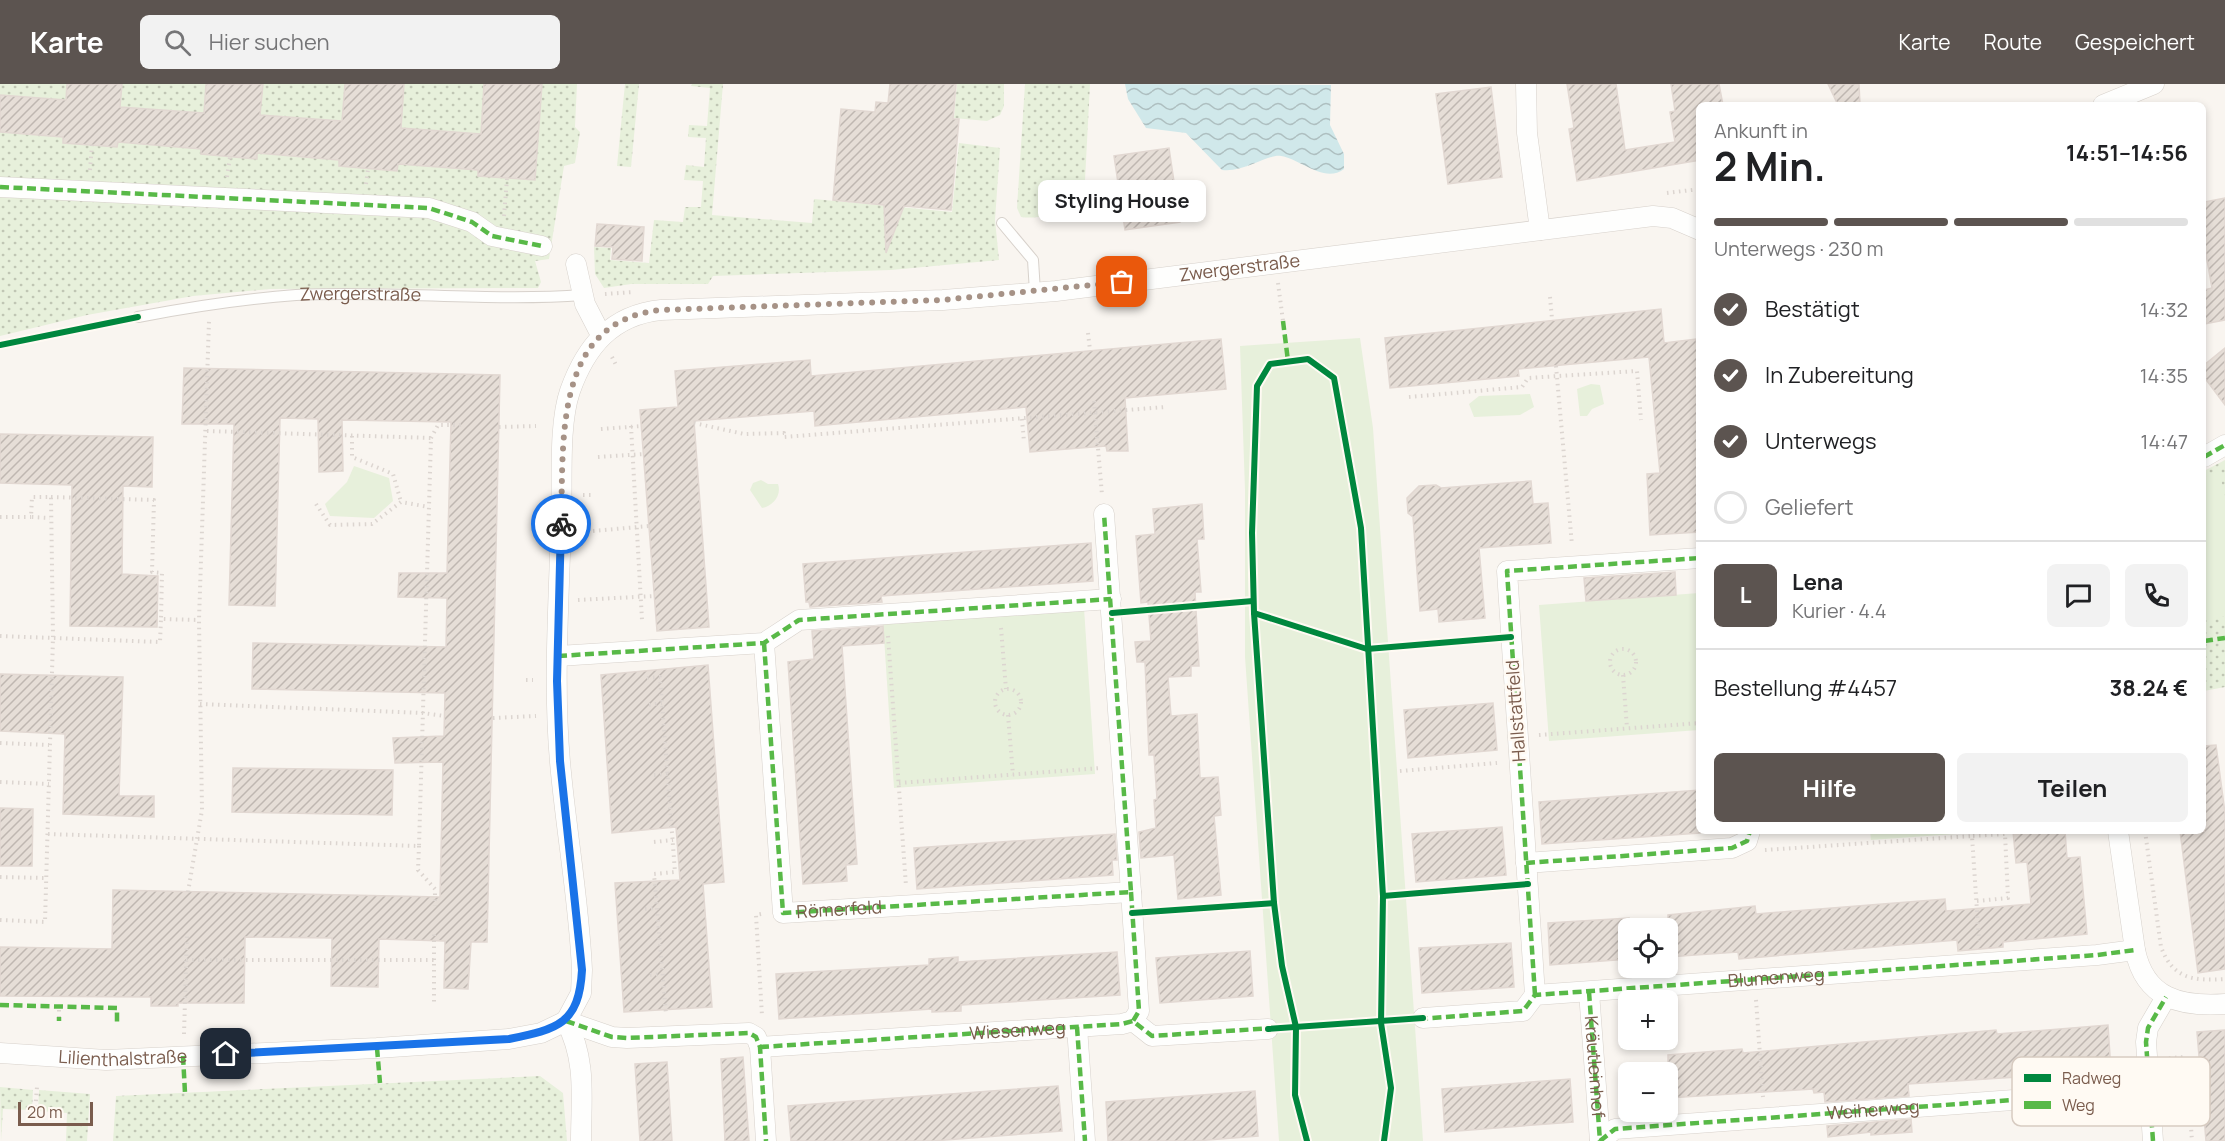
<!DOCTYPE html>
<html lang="de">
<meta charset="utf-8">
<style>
body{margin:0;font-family:Manrope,sans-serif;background:#f2f2f2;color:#202124;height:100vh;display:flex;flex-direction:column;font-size:22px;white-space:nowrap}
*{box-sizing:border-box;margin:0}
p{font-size:20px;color:#757577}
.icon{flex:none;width:33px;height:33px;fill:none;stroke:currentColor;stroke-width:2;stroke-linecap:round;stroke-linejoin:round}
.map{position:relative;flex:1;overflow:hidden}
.sheet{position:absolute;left:1696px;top:18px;width:510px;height:732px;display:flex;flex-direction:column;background:#fff;border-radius:9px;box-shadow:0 3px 9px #0003}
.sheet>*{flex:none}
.controls{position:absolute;left:1618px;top:834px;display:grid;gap:12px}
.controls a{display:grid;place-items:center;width:60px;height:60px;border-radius:9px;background:#fff;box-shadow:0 3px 9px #0003;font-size:30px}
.scale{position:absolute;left:18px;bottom:15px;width:75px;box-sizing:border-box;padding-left:6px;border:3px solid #7a5c4d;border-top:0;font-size:16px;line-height:21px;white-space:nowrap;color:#7a5c4d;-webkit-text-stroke:4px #fffaf3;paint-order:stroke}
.pin{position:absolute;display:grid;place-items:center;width:51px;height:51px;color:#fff;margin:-26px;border-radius:12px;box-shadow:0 3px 9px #0006}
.courier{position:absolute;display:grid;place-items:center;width:60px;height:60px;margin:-30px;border:4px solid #1a73e8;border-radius:50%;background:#fff;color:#222;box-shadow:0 2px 8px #0007}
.bubble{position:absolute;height:42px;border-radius:9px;background:#fff;box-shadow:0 3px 9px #0003;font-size:20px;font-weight:700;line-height:42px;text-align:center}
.head em{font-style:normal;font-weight:700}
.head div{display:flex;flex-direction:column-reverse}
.head{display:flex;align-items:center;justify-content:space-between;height:102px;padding:0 18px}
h1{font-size:39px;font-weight:700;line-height:45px}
.bar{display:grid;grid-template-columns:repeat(4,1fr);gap:9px 6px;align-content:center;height:72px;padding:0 18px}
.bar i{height:8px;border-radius:4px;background:#e0e0e0}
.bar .selected{background:#5c5450}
.bar p{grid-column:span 4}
.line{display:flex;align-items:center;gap:15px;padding:0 18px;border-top:2px solid #e0e0e0}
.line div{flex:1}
.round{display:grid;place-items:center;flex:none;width:63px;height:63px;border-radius:9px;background:#f2f2f2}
ol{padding:0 18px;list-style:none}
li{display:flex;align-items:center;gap:18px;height:66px}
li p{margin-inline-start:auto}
li .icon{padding:6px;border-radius:50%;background:#5c5450;color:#fff;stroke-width:4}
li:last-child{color:#757577}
li i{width:33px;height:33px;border:3px solid #e0e0e0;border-radius:50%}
.action{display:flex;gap:12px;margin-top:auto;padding:12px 18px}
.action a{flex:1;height:69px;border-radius:9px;background:#5c5450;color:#fff;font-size:24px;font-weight:700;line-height:69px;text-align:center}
.action a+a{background:#f2f2f2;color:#202124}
header{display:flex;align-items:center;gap:36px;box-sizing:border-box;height:84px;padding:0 30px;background:#5c5450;color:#fff}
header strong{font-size:28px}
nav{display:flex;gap:33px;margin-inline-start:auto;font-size:21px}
.search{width:420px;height:54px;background:#f2f2f2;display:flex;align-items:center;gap:15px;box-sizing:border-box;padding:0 21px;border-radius:9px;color:#757577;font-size:22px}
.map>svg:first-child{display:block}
</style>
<header>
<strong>Karte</strong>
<div class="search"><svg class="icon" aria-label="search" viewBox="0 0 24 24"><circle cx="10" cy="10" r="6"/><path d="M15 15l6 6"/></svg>Hier suchen</div>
<nav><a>Karte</a><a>Route</a><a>Gespeichert</a></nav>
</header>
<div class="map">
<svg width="2225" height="1057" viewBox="0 0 2225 1057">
<defs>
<pattern id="grass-dots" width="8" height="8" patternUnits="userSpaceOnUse" patternTransform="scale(1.5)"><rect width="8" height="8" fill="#e7f0db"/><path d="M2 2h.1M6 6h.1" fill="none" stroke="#c0c6b4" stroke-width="1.8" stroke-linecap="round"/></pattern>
<pattern id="water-waves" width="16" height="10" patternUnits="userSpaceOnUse" patternTransform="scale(1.5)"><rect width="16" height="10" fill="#d0e8ea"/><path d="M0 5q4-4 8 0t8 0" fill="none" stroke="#aebfc0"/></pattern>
<pattern id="building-hatch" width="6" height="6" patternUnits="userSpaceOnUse" patternTransform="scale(1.5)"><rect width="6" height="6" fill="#e6ded7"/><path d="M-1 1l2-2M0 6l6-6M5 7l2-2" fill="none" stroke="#bfb7b1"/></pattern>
</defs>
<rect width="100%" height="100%" fill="#f9f5f0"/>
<g fill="url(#grass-dots)">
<polygon points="0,0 577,0 575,43 580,48 575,79 564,82 549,175 535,177 541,198 538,204 270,205 193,212 87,231 0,252"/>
<polygon points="625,0 639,0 631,83 617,82"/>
<polygon points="692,0 723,0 712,131 812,139 814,115 952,128 959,59 1000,64 995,136 999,176 891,186 713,192 708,200 631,200 604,204 595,190 594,163 611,164 610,176 649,179 654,136 683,138 685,123 701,123 703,97 684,96 686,81 704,83 706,54 688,53 689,41 707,42 710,4 691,2"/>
<polygon points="957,0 1004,0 1004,22 1000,31 987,37 954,34"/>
<path d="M1025 0H1090L1085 96C1075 121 1048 137 1021 133L1017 124Z"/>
<polygon points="2225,376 2225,603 2204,607 2204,387"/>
<polygon points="540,992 563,1009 567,1057 113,1057 116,1012"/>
<polygon points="0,1003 33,1006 32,1026 3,1025 1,1057"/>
<polygon points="39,1006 90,1010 87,1057 66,1057 67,1029 38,1027"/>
</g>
<g fill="#e7f0db">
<polygon points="1360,254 1373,344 1423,1057 1279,1057 1245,573 1245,406 1240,262"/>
<polygon points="1591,300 1600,301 1604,320 1592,325 1587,332 1580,332 1577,305"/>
<polygon points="1530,310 1534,323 1520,331 1474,333 1469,320 1479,312"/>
<polygon points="354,382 389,394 393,417 374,434 330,432 325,420 347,398"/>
<polygon points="2219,387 2225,412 2225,532 2204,536 2204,393"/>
<path d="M761 396 768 400H778C782 411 773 422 762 424L750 406 753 399Z"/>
<polygon points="1699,509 1699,646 1549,657 1539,521"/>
<polygon points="1084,524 1095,690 894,704 883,538"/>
<polygon points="1870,747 1968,747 1969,749 1871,756"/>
</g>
<path fill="url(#water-waves)" d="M1125 0 1331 1 1330 41 1344 70V85C1324 100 1301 75 1281 72 1267 70 1244 89 1222 86L1186 49 1146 44 1128 15Z"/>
<g fill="url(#building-hatch)" stroke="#e2d8d2" stroke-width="1.5">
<polygon points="67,0 122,0 120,23 204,29 206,0 263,0 260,31 342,37 345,0 404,0 401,44 481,50 484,0 542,0 535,96 478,92 478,86 398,80 397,87 339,82 339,76 257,69 257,75 201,70 201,65 118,58 117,63 63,59 63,53 0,48 0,11 66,16"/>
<polygon points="890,0 956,0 953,35 959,35 951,126 904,122 886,169 884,121 833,116 841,25 875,28 876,18 888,19"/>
<polygon points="1567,0 1616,0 1625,66 1675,58 1670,28 1675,27 1671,0 1719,0 1723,21 1700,21 1700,76 1577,97 1569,45 1574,44"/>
<polygon points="1828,0 1859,0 1860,21 1838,21"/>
<polygon points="1491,3 1502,93 1448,100 1436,10"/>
<polygon points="1169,64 1180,138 1125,146 1114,72"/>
<polygon points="2225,114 2225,236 2204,240 2204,206 2212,204 2204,159 2204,118"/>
<polygon points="597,140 644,143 642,177 612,175 613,163 595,162"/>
<polygon points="1661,225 1664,259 1696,255 1700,292 1700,448 1650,451 1647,390 1660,389 1649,273 1518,285 1519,292 1390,304 1385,254"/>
<polygon points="1221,255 1226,305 1125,314 1128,367 1107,367 1106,362 1030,368 1026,323 815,342 814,327 694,337 709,543 657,547 640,326 678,323 675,287 810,276 811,292"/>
<polygon points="2225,264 2225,321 2204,293 2204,281"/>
<polygon points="184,284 500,291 487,858 471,858 468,905 444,904 445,857 379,855 378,903 331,902 332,854 245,853 244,919 178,919 178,922 151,922 151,913 0,912 0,863 112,865 113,806 440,813 443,678 395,679 393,654 444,652 445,609 252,605 253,559 446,563 447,514 398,513 399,489 447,489 451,338 342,336 343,387 319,388 318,335 280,334 275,522 229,521 234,340 182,340"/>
<polygon points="0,350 153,353 152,403 123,402 122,490 158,492 157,543 70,542 72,401 0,399"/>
<polygon points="1531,397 1533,420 1548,419 1551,459 1479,464 1485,534 1439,538 1438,525 1420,527 1413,433 1408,429 1407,414 1419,402 1436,401 1441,404"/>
<polygon points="1202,420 1204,455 1197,455 1201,508 1195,508 1199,582 1191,582 1191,592 1168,593 1171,632 1197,630 1200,694 1218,693 1221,731 1214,732 1221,811 1178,815 1174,771 1141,774 1139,748 1156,744 1154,716 1157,715 1154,671 1149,671 1145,578 1137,578 1135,558 1151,557 1148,518 1141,519 1136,452 1155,450 1153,425"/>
<polygon points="1091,459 1093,497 881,512 882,518 810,523 809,518 806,518 803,480"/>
<polygon points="1675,488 1676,511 1586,517 1584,494"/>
<polygon points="883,542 884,559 842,562 857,780 846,781 847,797 803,800 788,578 814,575 812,547"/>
<polygon points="708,581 724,798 703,800 712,923 624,928 615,799 680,796 676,743 612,749 601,591"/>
<polygon points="0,590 123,593 119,712 154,712 154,733 63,730 65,650 0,647"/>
<polygon points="1493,619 1497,666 1408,674 1404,626"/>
<polygon points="2216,661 2225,729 2225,885 2198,889 2180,747 2204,747 2204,662"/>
<polygon points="233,684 393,686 392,731 232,728"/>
<polygon points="1700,706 1700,749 1542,760 1539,718"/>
<polygon points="0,724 33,725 32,782 0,782"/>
<polygon points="1502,743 1506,791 1416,798 1412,750"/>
<polygon points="2013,747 2065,747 2067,774 2080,773 2087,850 2003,858 2003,863 1958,867 1957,856 1739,875 1738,868 1668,873 1668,831 1755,822 1756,830 1945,815 1946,827 2031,820 2027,778 2016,779"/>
<polygon points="1115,750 1117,776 1112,776 1113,791 917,805 914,764"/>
<polygon points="1629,834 1629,875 1550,881 1548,839"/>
<polygon points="1511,859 1514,903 1422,909 1419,864"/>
<polygon points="1250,867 1253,912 1160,919 1156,874"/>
<polygon points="1117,868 1120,911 961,921 961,927 932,928 932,925 779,935 776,890 929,881 929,875 958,873 958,878"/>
<polygon points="2108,941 2111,987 1908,1000 1909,1012 1825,1018 1824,1008 1814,1009 1813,1005 1668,1014 1668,971 1742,965 1743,969 1996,946 1997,950"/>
<polygon points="2225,946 2225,1057 2206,1057 2197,948"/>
<polygon points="743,973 749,1057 725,1057 721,975"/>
<polygon points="667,978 672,1057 640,1057 635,980"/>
<polygon points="1570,995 1573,1038 1445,1048 1442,1005"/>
<polygon points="1058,1002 1062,1047 932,1057 791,1057 788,1022"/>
<polygon points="1255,1007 1258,1052 1195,1057 1108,1057 1106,1018"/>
<polygon points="1911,1035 1912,1048 1871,1051 1871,1048 1828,1053 1827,1042"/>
</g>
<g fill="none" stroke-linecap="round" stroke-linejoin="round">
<defs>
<g id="service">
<polyline points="1002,139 1033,176 1035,208"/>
<path id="s1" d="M138 233C190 223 243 215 296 211 392 206 488 218 583 211"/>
</g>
<g id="minor">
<polyline points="1526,0 1527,49 1540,146"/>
<polyline points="2103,21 2154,0"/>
<polyline points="0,103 429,124 472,138 492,152 542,162"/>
<polyline points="576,180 585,220 601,251"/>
<polyline points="2204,373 2225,361"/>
<path id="s2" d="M764 559 783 829 1131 808 1104 430"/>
<polyline points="558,572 764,559 799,536 1111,515"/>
<path d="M2118 747 2135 866C2145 915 2181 923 2225 920"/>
<polyline points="1526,779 1732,764 1747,757 1750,747"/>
<polyline points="1131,808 1139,927 1133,937"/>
<path id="s3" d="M1589 908 1600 1057"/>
<polyline points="1535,911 1507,487 1700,474"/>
<path id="s4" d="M1423 934 1523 927 1535 911 2097 871 2135 866"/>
<path id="s5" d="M566 937 581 909 582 886C579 816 566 747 560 678 553 599 559 518 561 438 563 400 558 342 570 307 586 262 612 231 661 226L943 216 1056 207 1653 132 1672 134 1700 146"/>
<polyline points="566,937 612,953 627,954 749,949 756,953 760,963 766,1057"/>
<path d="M566 937C587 977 581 1014 581 1057"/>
<polyline points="1077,943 1085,1057"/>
<polyline points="760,963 1122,940 1133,937 1152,952 1268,945"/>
<path id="s6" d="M0 969 106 976 377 964 509 955 541 949 566 937"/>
<polyline points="1600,1057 1615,1045 2150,1006"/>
<polyline points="2153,1057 2146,958 2148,944 2166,913"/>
</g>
</defs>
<use href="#service" stroke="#d7d1cb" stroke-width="12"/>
<use href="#minor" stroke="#d7d1cb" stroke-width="21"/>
<g stroke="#dcd5d0" stroke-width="4" stroke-dasharray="1.5 4.5" stroke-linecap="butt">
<polyline points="90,86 92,61"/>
<polyline points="227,93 230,73"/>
<polyline points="366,100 368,85"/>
<polyline points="1667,109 1700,105"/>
<polyline points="504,132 507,95"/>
<polyline points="1278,199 1283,237"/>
<polyline points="605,210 634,208"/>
<polyline points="1550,213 1552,235"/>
<polyline points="1088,249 1090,266"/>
<polyline points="612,273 617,283"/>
<polyline points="1556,282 1572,461"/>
<polyline points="1409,313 1522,303 1528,294 1637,287 1641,336"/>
<polyline points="1094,317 1102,411"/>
<polyline points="1022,335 1024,358"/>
<polyline points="694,339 744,350 784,349 784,353 1165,323"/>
<polyline points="631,342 642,536"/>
<polyline points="499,343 536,342"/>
<polyline points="601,345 642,342"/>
<polyline points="352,352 352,373 393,390 401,418"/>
<polyline points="431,354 438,341 463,341"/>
<polyline points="598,373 644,370"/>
<polyline points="583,411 595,411"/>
<polyline points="51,413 154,416 152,488 162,489 161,535"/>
<polyline points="316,420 330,441 372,440 401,418 429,423"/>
<polyline points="0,433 31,433"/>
<polyline points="593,447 649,442"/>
<polyline points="578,516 654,512"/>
<polyline points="1001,544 1006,605"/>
<polyline points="0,552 160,558 161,535 199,536"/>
<polyline points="888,552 906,802"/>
<circle cx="1623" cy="578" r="13"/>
<polyline points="1623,591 1627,644"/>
<polyline points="647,594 660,593 675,788 654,790 666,930"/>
<polyline points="526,596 533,596"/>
<circle cx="1008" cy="618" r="13"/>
<polyline points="200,620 423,629 444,632"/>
<polyline points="649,621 662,619"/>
<polyline points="1008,631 1013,691"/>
<polyline points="493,634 536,632"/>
<polyline points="1539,651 1700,639"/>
<polyline points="0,659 49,661"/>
<polyline points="1400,687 1497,679"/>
<polyline points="654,691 668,690"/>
<polyline points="0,698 49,700"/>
<polyline points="899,699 1101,684"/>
<polyline points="1972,747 1972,752 2005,750 2005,747"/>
<path d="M2145 747 2161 863C2173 895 2193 897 2225 895"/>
<polyline points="48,750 419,762 431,354 207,347"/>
<polyline points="654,758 673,756"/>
<polyline points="419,762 418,786 435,805 435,822"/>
<polyline points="1765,766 1972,752 1979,857"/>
<polyline points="0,793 46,794"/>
<polyline points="188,808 202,726 199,536 209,237"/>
<polyline points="1977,817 2008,814 2005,750"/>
<polyline points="645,825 657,824"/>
<polyline points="761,830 756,831 762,932"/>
<polyline points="0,836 45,838 53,553 51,413 32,413 31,433 50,434"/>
<polyline points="186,876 434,876 434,919"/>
<polyline points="434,876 434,847"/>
<polyline points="650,891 662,890"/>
<polyline points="1756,916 1763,1013"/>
<polyline points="59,926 59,933"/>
<polyline points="184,950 187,851"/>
<polyline points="2169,974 2186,973 2192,1057"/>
<polyline points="35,1029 37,1003"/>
</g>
<use href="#service" stroke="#fefefd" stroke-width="10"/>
<use href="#minor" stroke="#fefefd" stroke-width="20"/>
<g stroke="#58b947" stroke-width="4.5" stroke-dasharray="9 4.5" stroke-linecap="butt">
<polyline points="0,103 429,124 472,138 492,152 542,162"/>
<polyline points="1283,237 1288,277"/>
<polyline points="2204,373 2225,361"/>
<polyline points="2204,557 2225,554"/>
<polyline points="764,559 783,829 1131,808 1104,430"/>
<polyline points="558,572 764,559 799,536 1111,515"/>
<polyline points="1526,779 1732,764 1747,757 1750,747"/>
<polyline points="1131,808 1139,927 1133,937"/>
<polyline points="1589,908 1600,1057"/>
<polyline points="1535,911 1507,487 1700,474"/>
<polyline points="0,921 117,924 117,939"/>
<polyline points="59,933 59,937"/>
<polyline points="1419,935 1523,927 1535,911 2097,871 2135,866"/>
<polyline points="566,937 612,953 627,954 749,949 756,953 760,963 766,1057"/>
<polyline points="1077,943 1085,1057"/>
<path id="s7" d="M760 963 1122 940 1133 937 1152 952 1273 944"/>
<polyline points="377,964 380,999"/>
<polyline points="183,972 185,1009"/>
<path id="s8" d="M1600 1057 1615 1045 2150 1006"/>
<polyline points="2153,1057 2146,958 2148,944 2166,913"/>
</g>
<defs>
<g id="cycleway">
<polyline points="0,261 138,233"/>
<polyline points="1112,529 1253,517"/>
<polyline points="1254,529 1367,565 1511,553"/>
<polyline points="1383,812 1528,800"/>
<polyline points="1132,829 1274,819"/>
<polyline points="1268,945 1423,934"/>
<polyline points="1307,1057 1295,1011 1296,943 1282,882 1274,819 1254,529 1252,449 1257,302 1270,280 1308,275 1334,294 1361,444 1383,812 1381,939 1391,1004 1384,1057"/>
</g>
</defs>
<use href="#cycleway" stroke="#fffaf3" stroke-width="10"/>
<use href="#cycleway" stroke="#00873e" stroke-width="6"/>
</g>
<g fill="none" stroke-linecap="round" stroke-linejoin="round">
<path stroke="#a69286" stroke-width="6" stroke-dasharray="0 10.8" d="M561 440C564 358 552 237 661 226L942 216 1122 198"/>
<path stroke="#1a73e8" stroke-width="8" d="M226 970 509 955C558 945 579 940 582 886L560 677 557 597 561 440"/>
</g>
<g text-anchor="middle" stroke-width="5" stroke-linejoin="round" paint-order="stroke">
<g font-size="18" fill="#7a5c4d" stroke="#fffaf3">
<text dy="6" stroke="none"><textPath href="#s5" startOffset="1346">Zwergerstraße</textPath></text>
<text dy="6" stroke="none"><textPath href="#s1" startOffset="224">Zwergerstraße</textPath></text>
<text transform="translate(1516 627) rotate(-94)" y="6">Hallstattfeld</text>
<text dy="6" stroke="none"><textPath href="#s2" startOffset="327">Römerfeld</textPath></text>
<text dy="6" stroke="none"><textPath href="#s4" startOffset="362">Blumenweg</textPath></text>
<text dy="6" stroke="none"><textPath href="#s7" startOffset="258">Wiesenweg</textPath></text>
<text dy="6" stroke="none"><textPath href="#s6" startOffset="123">Lilienthalstraße</textPath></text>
<text dy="6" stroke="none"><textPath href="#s3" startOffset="75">Kräutleinhof</textPath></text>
<text dy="6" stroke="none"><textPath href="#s8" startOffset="278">Weiherweg</textPath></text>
</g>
</g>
<rect x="2012" y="973" width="198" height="69" rx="9" fill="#fffaf3" stroke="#d7cbc1" stroke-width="1.5"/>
<rect x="2024" y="990" width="27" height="8" fill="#00873e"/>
<rect x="2024" y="1017" width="27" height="8" fill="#58b947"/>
<g font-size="16" fill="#7a5c4d">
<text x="2062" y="1000">Radweg</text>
<text x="2062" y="1027">Weg</text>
</g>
</svg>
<div class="controls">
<a><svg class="icon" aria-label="locate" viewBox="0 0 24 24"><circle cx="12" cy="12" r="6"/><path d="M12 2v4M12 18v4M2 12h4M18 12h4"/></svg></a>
<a>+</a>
<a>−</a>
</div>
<div class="scale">20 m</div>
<div class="pin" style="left:1122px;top:198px;background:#ea580c"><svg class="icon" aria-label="bag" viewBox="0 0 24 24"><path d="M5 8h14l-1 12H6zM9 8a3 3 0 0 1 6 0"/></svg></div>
<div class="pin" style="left:226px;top:970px;background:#1f2937"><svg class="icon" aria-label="home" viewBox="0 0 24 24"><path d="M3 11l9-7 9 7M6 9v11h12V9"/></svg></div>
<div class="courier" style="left:561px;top:440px"><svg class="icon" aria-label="bike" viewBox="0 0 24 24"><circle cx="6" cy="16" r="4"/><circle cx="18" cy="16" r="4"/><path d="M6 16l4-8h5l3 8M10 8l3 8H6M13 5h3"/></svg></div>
<div class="bubble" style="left:1038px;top:96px;width:168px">Styling House</div>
<section class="sheet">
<div class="head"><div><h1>2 Min.</h1><p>Ankunft in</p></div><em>14:51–14:56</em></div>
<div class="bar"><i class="selected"></i><i class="selected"></i><i class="selected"></i><i></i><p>Unterwegs · 230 m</p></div>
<ol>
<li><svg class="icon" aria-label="check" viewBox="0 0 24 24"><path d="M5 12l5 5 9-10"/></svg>Bestätigt<p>14:32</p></li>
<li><svg class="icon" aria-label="check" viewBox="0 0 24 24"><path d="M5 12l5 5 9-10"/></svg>In Zubereitung<p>14:35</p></li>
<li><svg class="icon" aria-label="check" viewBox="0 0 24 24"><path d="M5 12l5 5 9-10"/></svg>Unterwegs<p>14:47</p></li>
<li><i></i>Geliefert</li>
</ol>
<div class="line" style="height:108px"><b class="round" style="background:#5c5450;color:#fff">L</b><div><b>Lena</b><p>Kurier · 4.4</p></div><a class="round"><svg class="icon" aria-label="chat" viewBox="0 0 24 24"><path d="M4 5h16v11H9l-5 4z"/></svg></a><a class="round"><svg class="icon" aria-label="phone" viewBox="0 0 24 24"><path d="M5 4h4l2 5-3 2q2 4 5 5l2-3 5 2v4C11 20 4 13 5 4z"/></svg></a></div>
<div class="line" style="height:78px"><div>Bestellung #4457</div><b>38.24 €</b></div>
<div class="action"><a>Hilfe</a><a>Teilen</a></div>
</section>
</div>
